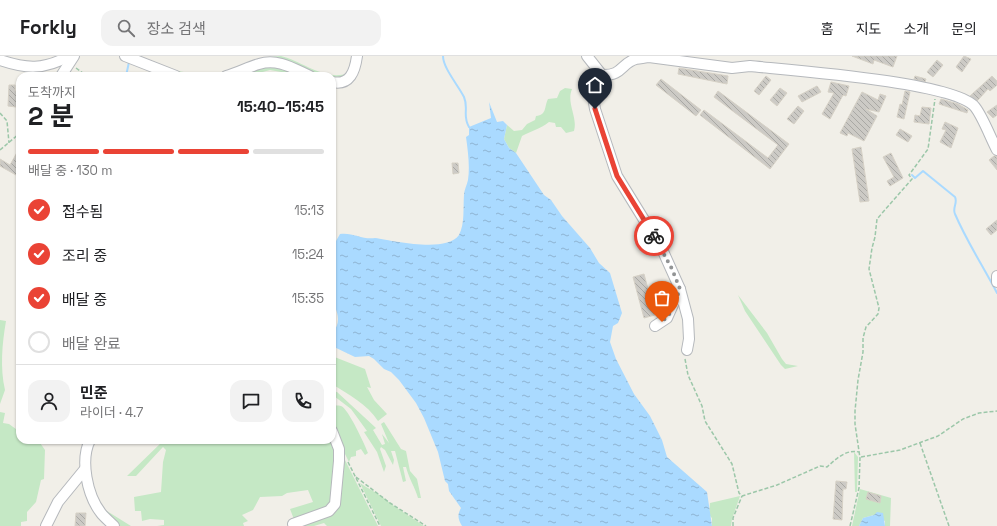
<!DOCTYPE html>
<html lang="ko">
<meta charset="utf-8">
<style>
body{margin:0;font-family:"Space Grotesk","Noto Sans KR",sans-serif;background:#f2f2f2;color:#202124;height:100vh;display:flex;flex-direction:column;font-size:15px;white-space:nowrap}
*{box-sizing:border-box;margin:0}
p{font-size:13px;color:#757577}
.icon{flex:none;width:22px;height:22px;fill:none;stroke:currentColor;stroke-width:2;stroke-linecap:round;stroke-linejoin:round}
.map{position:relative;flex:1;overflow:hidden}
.drawer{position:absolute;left:16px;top:16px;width:320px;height:372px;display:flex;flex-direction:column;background:#fff;border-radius:12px;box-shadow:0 1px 3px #0004}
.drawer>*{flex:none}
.pin{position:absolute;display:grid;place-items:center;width:34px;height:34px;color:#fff;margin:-41px -17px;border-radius:50% 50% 50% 0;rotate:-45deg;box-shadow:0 0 4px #0007}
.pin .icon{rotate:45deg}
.courier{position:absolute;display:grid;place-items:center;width:40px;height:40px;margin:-20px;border:3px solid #ea4335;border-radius:50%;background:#fff;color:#222;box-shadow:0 1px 5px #0007}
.head em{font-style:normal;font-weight:700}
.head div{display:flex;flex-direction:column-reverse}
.head{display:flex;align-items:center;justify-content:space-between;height:68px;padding:0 12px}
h1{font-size:26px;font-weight:700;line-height:30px}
.bar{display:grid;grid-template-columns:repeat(4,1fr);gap:6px 4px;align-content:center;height:48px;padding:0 12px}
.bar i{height:5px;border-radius:3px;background:#e0e0e0}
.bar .selected{background:#ea4335}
.bar p{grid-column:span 4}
.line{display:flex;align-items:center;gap:10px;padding:0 12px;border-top:1px solid #e0e0e0}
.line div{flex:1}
.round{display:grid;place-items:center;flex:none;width:42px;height:42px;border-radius:12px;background:#f2f2f2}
ol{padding:0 12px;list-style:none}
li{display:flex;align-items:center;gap:12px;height:44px}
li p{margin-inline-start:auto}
li .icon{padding:4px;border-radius:50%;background:#ea4335;color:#fff;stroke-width:4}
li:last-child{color:#757577}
li i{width:22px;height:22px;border:2px solid #e0e0e0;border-radius:50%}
header{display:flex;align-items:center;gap:24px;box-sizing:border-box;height:56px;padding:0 20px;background:#fff;border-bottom:1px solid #e0e0e0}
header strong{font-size:19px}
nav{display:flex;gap:22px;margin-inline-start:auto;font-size:14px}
.search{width:280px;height:36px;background:#f2f2f2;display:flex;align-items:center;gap:10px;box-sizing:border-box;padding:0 14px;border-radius:12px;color:#757577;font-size:15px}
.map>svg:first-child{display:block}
</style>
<header>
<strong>Forkly</strong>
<div class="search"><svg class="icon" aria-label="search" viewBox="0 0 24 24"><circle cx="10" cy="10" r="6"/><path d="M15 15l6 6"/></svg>장소 검색</div>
<nav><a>홈</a><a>지도</a><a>소개</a><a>문의</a></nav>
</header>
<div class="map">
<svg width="997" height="470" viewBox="0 0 997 470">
<defs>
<pattern id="water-ripples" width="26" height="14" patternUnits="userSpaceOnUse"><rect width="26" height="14" fill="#aadaff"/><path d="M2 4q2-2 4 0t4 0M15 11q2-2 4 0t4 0" fill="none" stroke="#8eb4d2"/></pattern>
<pattern id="building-back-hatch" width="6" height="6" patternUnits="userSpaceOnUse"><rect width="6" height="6" fill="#cccac5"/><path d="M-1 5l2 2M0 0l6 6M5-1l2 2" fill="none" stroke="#a9a8a4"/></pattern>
</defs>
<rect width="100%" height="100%" fill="#f1efe8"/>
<g fill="#c5e8c5">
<path d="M281 0C302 5 326 26 348 17L349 20 337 22 316 17 284 4 215 20 186 18 165 12C182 16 201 20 218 18 240 14 259 0 281 0Z"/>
<polygon points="273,9 304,20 270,14 247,20 238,20"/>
<path d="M565 32 572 33C566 47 578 61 574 75L566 77 561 71H556L555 67 549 66C540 73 531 75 522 80L516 97 509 92 504 83 507 69 514 75 522 74 527 68 535 64 536 60C547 59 544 51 548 43L557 42 560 35Z"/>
<polygon points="738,239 767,277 782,303 786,308 798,310 785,313 781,309 745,255"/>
<path d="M0 264 6 265C2 288 0 312 5 334L0 348Z"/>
<path d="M332 300 365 313 371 332 367 331 374 344 387 358 378 365C367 348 349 339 332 328Z"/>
<path d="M332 335 337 336 376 372 373 374 382 389 385 388 382 378 389 387 381 368 384 366 401 393 406 395 410 415 417 423 421 442H418C415 431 409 423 406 411H403L406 425 403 426 395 395H391L394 404 393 409 385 394 381 391 380 393 386 410 384 416 377 396 364 376 367 375 351 353 334 340 332 341Z"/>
<path d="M332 348C335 350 338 349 341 350 348 352 365 389 368 397L365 399 361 393 356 395V400L351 401 349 406 332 372Z"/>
<polygon points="0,356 5,357 3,367 9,368 20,376 20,384 26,384 30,387 32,384 38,384 45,394 44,423 41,424 36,446 27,456 27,465 21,466 21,470 0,470"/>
<polygon points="164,384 332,384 337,400 331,451 295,466 290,453 313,446 308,434 287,437 282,440 260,441 253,454 242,459 248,465 243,467 244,470 157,470 164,469 164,464 150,463 142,465 141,455 135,455 134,441 161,436 163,406 166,394 163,391 136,420 127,420"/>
<polygon points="341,396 378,470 327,470 324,467 314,470 296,470 329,458"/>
<polygon points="854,396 858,401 857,436 855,436"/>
<path d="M360 427C368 433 377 436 385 443 397 453 411 461 424 470H381Z"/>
<polygon points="860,433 891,442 890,470 885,470 885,465 874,459 863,462 859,470 852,470"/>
<polygon points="740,440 732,463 731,470 712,470 712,462 709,459 710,447"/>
<polygon points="102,452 131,470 119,470"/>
</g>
<g fill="url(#water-ripples)">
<path d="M489 46 497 66 503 65 507 69 504 83 509 92 516 97 544 139 551 144 562 160 590 192 599 207 610 217 622 257 618 267 613 270 610 286 616 303 634 338 650 360 662 384 667 401 707 436 712 470H462C458 463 457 459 461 452L449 435 448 428 445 425 438 396 424 362 416 347 399 324 391 316 384 313 374 303 369 300 355 301 332 290V277C340 269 339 260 335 251H332V184L336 185 340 178C352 176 363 184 375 182 394 185 447 197 459 179 465 168 463 151 464 139 464 134 467 129 468 124 470 110 468 96 466 81L469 79V71L491 62Z"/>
<polygon points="877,456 883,457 885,470 859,470 863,462 874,459"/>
</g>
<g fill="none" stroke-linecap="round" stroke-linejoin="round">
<g stroke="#aadaff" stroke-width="2">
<path d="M443 0C443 12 458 29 464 41 469 53 462 59 469 71"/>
<polyline points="126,20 129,6"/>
<path d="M912 119 915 122 923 115 955 141C958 147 952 152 955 158 967 186 983 210 997 237"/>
<polyline points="92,387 106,384"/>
</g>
</g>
<g fill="url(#building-back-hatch)" stroke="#d6d1c6">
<polygon points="852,0 897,0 893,11 874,4 873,8"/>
<polygon points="964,0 971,3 962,16 956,11"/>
<polygon points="937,4 943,9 933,21 927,16"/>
<polygon points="679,12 728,20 727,28 678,18"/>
<polygon points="766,20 771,24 759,39 754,35"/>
<polygon points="915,20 926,23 925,26 914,23"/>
<polygon points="992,20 997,25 997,29 990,35 988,33 977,45 970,40"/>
<polygon points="661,23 701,54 696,60 656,29"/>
<polygon points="831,26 849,30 846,40 843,39 830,63 822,58 834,37 828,36"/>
<polygon points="9,29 15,29 15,35 20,35 20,48 17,47 16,51 8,50"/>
<polygon points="817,30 821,36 802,46 798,40"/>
<polygon points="780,32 787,37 777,50 770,44"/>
<polygon points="718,35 789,88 770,113 700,59 704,54 768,102 778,89 714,41"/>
<polygon points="905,35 910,36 904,63 897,61 900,48 902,49"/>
<polygon points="862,36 878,44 880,38 886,40 879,56 866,53 877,60 864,85 848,77 847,80 840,77"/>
<polygon points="941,43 958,48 968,54 967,57 939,48"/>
<polygon points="997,49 997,59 993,62 987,56"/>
<polygon points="798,50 804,55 794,68 787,63"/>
<polygon points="922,51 931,52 929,68 914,66 915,59 920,60"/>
<polygon points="945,66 958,72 951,92 940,86 946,74 942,73"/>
<polygon points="900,73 912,80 908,86 896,79"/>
<polygon points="20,91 20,111 16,119 0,110 0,103 10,109"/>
<polygon points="861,91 869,145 860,146 852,93"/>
<polygon points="891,97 903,122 890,130 887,125 894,121 883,101"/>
<polygon points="994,100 997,100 997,114 989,104"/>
<polygon points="452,107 458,107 459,117 453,118"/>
<polygon points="997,164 997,174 991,179 986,173"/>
<polygon points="644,218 655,259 644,262 633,221"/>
<polygon points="836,425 847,426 846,433 843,433 842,464 833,463"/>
<polygon points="868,436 881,440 880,447 866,443"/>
<polygon points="76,457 86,457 85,470 75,470"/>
</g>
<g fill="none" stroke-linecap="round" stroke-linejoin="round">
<defs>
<g id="minor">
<polyline points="125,0 176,20"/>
<path d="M587 0 602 19C623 20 621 7 636 3 640 2 645 2 649 1L732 12 750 10C788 14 955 26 975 51 983 61 991 83 997 94"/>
<path d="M0 4C26 13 44 14 69 0"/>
<polyline points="596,14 593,41 595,53 617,120 662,193 680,233 688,263 689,283 687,294"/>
<polyline points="61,20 74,0"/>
<path d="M226 20C238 17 248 11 259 8 278 2 294 13 310 20"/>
<path d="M332 26C350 30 355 15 357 0"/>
<polyline points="997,220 997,226"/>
<polyline points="655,270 667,262 680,233"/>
<path d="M90 384C80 404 87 439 101 457 104 461 110 466 114 470"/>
<polyline points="293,468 329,455 335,448 339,405 339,393 332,375"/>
<polyline points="46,470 58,446 85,413"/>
</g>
</defs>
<use href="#minor" stroke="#b5b8bc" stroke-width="12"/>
<g stroke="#9cc7a9" stroke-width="1.5" stroke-dasharray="4 2" stroke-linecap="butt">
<polyline points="76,12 87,20"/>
<polyline points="0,57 7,65 9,87"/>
<polyline points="0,94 20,77"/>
<path d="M685 303 688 319 702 350 705 365 732 408 739 437 742 440 777 429 820 410 827 411C836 403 846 393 859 396"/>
<polyline points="920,387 949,470"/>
<polyline points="861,401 900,394 938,380 963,363 979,357 997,355"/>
<polyline points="348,406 380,470"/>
<polyline points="356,421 390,447 426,470"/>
<polyline points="733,470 733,462 742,440"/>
<polyline points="850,470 859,432 860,402 855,368 855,355 858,324 863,296 863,282 866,271 878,258 879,252 869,213 872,192 875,181 877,163 912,123 909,119 928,93 935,43"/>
</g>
<use href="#minor" stroke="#fff" stroke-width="10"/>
</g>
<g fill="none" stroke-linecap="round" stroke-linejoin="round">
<polyline stroke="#929495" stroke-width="4" stroke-dasharray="0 7.2" points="654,180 672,213 680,233 671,256 662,266"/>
<polyline stroke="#ea4335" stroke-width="5" points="595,53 617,120 654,180"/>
</g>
</svg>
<div class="pin" style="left:662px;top:266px;background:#ea580c"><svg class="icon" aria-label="bag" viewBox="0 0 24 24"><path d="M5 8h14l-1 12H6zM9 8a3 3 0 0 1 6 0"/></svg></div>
<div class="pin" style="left:595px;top:53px;background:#1f2937"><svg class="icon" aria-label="home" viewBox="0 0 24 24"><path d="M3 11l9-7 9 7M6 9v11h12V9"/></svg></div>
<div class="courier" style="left:654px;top:180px"><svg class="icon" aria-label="bike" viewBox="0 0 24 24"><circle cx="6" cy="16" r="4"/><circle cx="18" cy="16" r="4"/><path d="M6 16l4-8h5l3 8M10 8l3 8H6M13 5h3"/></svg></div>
<section class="drawer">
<div class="head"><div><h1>2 분</h1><p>도착까지</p></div><em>15:40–15:45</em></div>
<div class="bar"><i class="selected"></i><i class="selected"></i><i class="selected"></i><i></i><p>배달 중 · 130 m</p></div>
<ol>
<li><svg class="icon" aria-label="check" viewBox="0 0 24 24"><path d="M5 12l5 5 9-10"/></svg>접수됨<p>15:13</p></li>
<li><svg class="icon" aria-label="check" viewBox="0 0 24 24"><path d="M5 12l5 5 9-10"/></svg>조리 중<p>15:24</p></li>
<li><svg class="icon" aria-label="check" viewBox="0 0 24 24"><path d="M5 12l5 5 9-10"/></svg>배달 중<p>15:35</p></li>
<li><i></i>배달 완료</li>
</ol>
<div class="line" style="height:72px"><a class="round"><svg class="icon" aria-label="person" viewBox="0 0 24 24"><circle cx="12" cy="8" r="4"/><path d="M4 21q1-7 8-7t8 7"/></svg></a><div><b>민준</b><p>라이더 · 4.7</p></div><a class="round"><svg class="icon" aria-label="chat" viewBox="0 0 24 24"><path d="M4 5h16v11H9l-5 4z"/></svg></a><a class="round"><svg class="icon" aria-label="phone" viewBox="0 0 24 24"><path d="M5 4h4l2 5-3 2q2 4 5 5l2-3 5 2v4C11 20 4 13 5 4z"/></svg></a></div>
</section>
</div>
